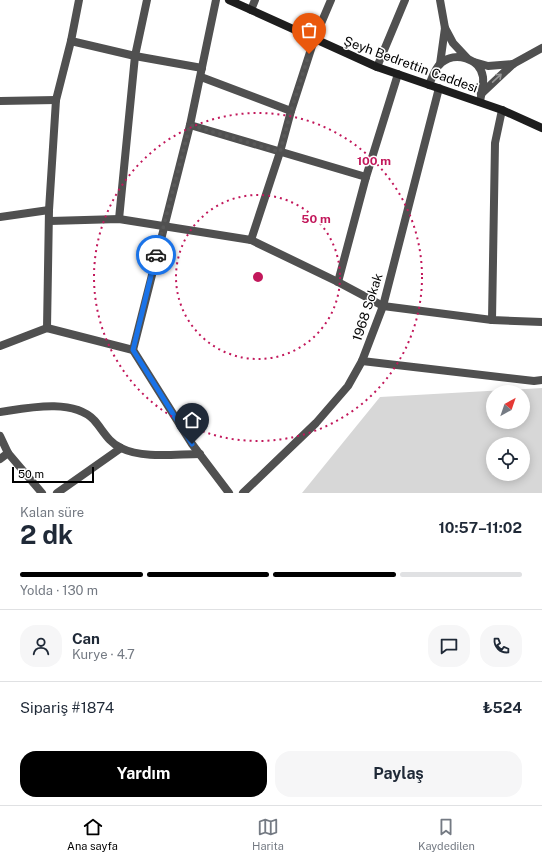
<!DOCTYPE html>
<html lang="tr">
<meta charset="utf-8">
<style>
body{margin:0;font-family:"Public Sans",sans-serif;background:#f6f6f7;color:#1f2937;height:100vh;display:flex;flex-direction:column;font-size:15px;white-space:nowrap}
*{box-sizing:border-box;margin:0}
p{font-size:13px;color:#747a83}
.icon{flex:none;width:22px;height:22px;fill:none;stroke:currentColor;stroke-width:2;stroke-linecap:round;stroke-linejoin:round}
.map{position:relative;height:493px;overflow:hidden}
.details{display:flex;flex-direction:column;background:#fff;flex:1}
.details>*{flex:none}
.needle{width:26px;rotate:40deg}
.controls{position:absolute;left:486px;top:385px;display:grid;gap:8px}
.controls a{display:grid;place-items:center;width:44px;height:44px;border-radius:50%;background:#fff;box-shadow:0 2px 10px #0003;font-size:20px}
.scale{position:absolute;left:12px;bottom:10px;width:82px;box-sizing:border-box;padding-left:4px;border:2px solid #000;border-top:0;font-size:11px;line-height:14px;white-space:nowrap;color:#000;-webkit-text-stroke:3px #fff;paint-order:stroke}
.pin{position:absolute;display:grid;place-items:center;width:34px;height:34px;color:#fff;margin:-41px -17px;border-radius:50% 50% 50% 0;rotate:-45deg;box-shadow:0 0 4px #0007}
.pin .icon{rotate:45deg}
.courier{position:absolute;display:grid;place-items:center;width:40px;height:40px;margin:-20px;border:3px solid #1a73e8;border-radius:50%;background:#fff;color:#222;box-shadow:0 1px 5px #0007}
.head em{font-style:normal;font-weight:700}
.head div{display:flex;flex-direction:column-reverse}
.head{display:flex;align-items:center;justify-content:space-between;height:68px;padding:0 20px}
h1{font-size:26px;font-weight:700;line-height:30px}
.bar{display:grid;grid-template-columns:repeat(4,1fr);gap:6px 4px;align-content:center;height:48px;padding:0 20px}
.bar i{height:5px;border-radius:3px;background:#e0e1e3}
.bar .on{background:#000}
.bar p{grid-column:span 4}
.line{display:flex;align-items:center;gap:10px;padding:0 20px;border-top:1px solid #e0e1e3}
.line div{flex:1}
.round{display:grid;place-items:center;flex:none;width:42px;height:42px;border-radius:16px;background:#f6f6f7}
.button{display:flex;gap:8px;margin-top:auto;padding:8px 20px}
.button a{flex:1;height:46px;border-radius:16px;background:#000;color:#fff;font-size:16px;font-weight:700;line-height:46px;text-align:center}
.button a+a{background:#f6f6f7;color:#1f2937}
.tabs{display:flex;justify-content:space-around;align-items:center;height:56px;border-top:1px solid #e0e1e3;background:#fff;font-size:11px;color:#747a83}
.tabs a{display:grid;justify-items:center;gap:2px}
.tabs .on{color:#000}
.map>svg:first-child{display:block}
</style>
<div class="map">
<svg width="542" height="493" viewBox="0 0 542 493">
<rect width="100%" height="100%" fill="#fff"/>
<path fill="#d7d7d7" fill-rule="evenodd" d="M542 388V493H302L380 397ZM493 392H523V422H493ZM493 444H523V474H493Z"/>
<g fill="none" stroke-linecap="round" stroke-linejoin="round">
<g stroke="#505050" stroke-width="8">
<polyline points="216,0 190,125 133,350 192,444 229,493"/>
<polyline points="251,10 255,0"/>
<polyline points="71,41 135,56 202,68"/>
<polyline points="474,62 488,66 513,64"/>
<polyline points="377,67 405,0"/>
<polyline points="201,77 291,111"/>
<polyline points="481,94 513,64 542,48"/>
<polyline points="0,101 56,100"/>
<polyline points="190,125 366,177"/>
<polyline points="0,217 49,210"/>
<polyline points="119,219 135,56 147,0"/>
<polyline points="50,221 119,219 251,240 338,282 383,306 492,320 542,322"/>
<polyline points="251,240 280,152 291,111 314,40 331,0"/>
<polyline points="338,282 366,177 398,74"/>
<polyline points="492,320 495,143 502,110"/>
<polyline points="47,328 49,210 56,100 71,41 79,0"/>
<polyline points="0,346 47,328 133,350"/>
<polyline points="362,361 534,381 542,380"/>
<path d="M0 412C27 408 73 398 94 420 103 430 108 442 121 448 143 459 176 454 200 454"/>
<polyline points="0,436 8,453 42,493"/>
<polyline points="0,459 8,453"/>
<polyline points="57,493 121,448"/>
</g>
<g stroke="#505050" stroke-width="8">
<polyline points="445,28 453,43 467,58"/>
<polyline points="440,64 445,28 440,0"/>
<path d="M429 85C432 78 435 68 441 63 455 51 480 58 483 77 484 85 481 94 480 102"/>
<polyline points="243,493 316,423 348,386 362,361 383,306 439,88"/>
</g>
<polyline stroke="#1d1d1d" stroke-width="8" points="229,0 377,67 502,110 542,128"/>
</g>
<defs><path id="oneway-shaft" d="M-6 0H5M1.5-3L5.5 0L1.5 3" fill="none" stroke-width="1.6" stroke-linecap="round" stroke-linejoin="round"/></defs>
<use stroke="#969696" href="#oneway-shaft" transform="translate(497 78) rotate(-43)"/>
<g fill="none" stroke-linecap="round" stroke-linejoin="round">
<polyline stroke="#595959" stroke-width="4" stroke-dasharray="0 7.2" points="156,255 190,125 280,152 291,111 309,54"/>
<polyline stroke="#1a73e8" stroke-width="5" points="156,255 133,350 192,444"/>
</g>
<g fill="none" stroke="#c2185b" stroke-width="2" stroke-dasharray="2 4">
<circle cx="258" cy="277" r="82"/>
<circle cx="258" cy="277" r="164"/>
</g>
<g text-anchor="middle" stroke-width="3" stroke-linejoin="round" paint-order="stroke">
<g font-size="13" fill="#000" stroke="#fff">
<text transform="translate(411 64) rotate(20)" y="5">Şeyh Bedrettin Caddesi</text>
<text transform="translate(367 307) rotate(-72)" y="5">1968 Sokak</text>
</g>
</g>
<circle cx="258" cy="277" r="6" fill="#c2185b" stroke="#fff" stroke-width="2"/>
<g font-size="12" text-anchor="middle" font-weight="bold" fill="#c2185b" stroke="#fff" stroke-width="3" stroke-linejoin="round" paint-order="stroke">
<text x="374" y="165">100 m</text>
<text x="316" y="223">50 m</text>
</g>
</svg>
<div class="controls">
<a><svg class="needle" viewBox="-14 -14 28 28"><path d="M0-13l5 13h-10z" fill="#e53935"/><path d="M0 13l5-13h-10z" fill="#747a83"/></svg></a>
<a><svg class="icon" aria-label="locate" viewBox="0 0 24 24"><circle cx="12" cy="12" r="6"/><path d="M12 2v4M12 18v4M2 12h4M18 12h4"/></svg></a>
</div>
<div class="scale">50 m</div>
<div class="pin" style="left:309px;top:54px;background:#ea580c"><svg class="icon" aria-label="bag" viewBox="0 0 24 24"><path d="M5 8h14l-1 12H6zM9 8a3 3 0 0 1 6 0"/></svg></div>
<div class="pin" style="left:192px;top:444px;background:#1f2937"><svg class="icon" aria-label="home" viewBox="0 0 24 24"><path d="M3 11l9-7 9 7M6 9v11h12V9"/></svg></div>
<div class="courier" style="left:156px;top:255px"><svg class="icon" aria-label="car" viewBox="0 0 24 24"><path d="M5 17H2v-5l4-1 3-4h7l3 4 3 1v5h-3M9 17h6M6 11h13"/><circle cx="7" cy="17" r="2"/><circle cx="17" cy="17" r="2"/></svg></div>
</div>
<section class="details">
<div class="head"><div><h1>2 dk</h1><p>Kalan süre</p></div><em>10:57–11:02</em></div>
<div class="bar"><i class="on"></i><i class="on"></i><i class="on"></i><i></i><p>Yolda · 130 m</p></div>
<div class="line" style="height:72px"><a class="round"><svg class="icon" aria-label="person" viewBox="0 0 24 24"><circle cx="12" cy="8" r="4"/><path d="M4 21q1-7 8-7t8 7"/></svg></a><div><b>Can</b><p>Kurye · 4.7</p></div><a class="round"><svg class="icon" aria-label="chat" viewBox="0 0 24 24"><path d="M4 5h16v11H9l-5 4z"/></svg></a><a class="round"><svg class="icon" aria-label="phone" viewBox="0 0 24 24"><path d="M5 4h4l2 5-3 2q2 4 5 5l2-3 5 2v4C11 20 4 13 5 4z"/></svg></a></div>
<div class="line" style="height:52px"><div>Sipariş #1874</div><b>₺524</b></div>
<div class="button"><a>Yardım</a><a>Paylaş</a></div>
</section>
<nav class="tabs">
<a class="on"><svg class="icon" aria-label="home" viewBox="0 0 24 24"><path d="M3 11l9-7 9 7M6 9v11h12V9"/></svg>Ana sayfa</a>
<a><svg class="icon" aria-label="map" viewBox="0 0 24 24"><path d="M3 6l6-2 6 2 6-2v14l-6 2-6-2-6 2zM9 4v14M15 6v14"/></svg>Harita</a>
<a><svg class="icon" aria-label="saved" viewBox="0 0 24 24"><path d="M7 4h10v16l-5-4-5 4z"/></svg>Kaydedilen</a>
</nav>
